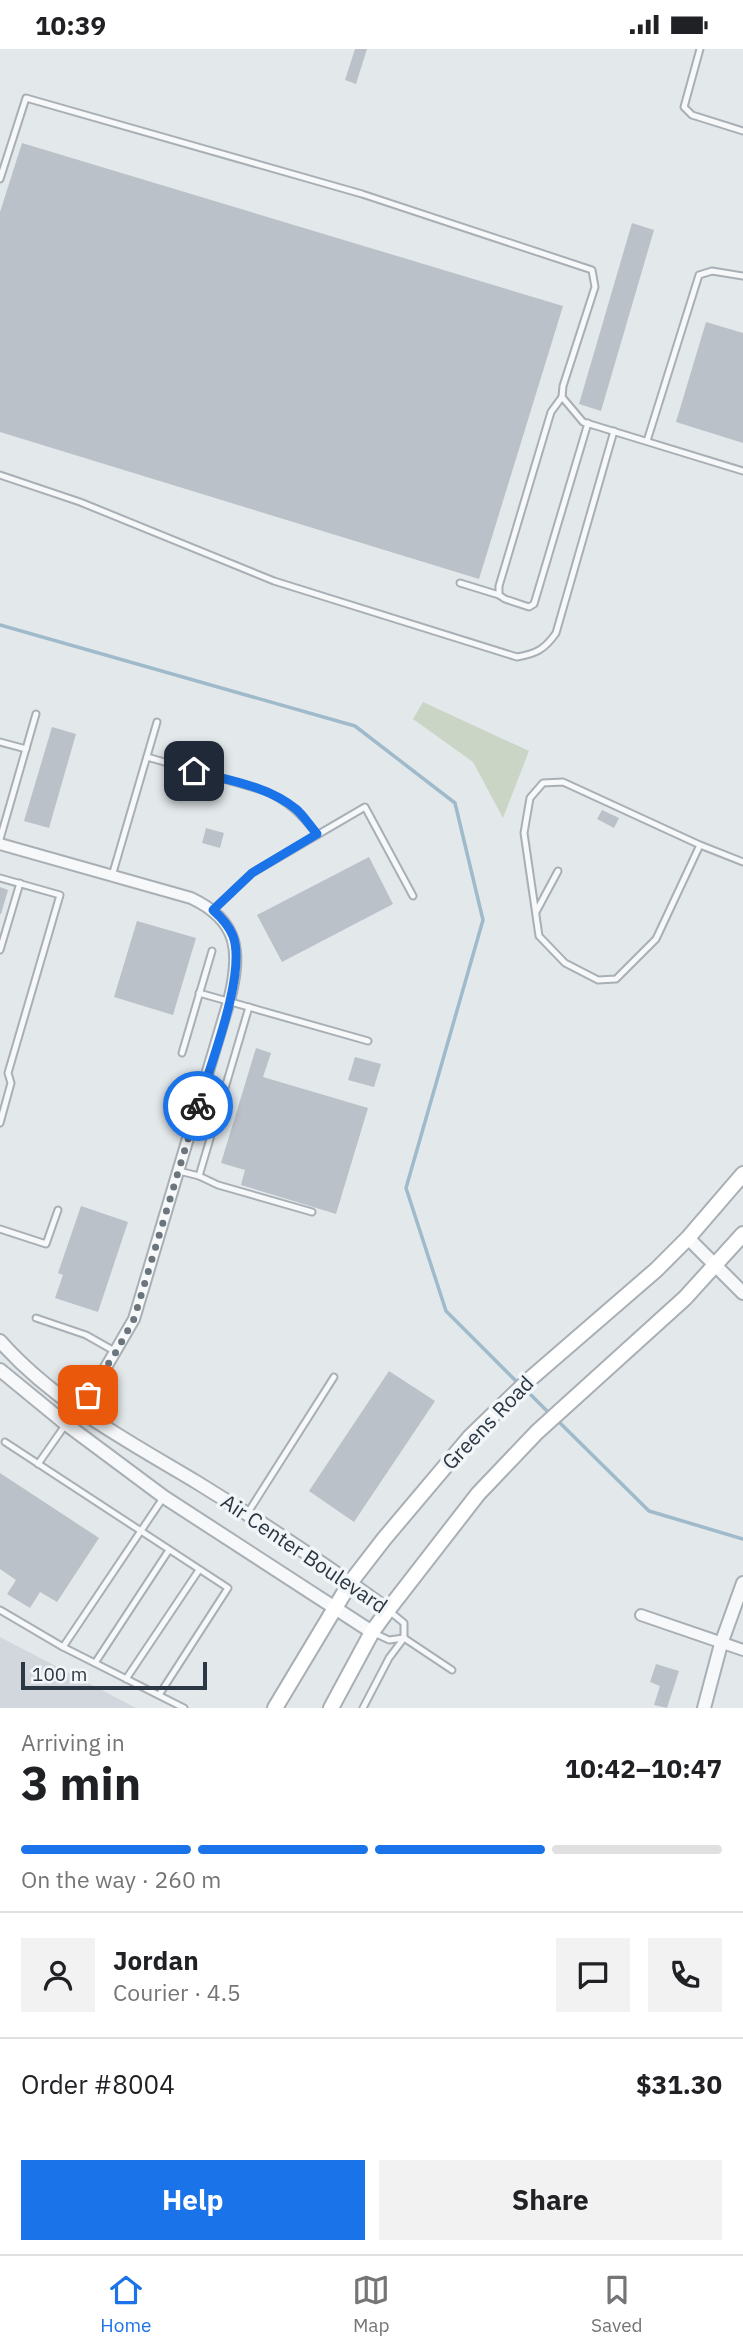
<!DOCTYPE html>
<meta charset="utf-8">
<style>
body{margin:0;font-family:"IBM Plex Sans",sans-serif;background:#f2f2f2;color:#202124;height:100vh;display:flex;flex-direction:column;font-size:26px;white-space:nowrap}
*{box-sizing:border-box;margin:0}
p{font-size:23px;color:#757577}
.icon{flex:none;width:38px;height:38px;fill:none;stroke:currentColor;stroke-width:2;stroke-linecap:round;stroke-linejoin:round}
.map{position:relative;height:1659px;overflow:hidden}
.drawer{display:flex;flex-direction:column;background:#fff;flex:1}
.drawer>*{flex:none}
.scale{position:absolute;left:21px;bottom:18px;width:186px;box-sizing:border-box;padding-left:7px;border:4px solid #2b3743;border-top:0;font-size:19px;line-height:24px;white-space:nowrap;color:#2b3743;-webkit-text-stroke:5px #f3f6f8;paint-order:stroke}
.pin{position:absolute;display:grid;place-items:center;width:60px;height:60px;color:#fff;margin:-30px;border-radius:14px;box-shadow:0 4px 10px #0006}
.courier{position:absolute;display:grid;place-items:center;width:70px;height:70px;margin:-35px;border:5px solid #1a73e8;border-radius:50%;background:#fff;color:#222;box-shadow:0 2px 9px #0007}
.headline em{font-style:normal;font-weight:700}
.headline div{display:flex;flex-direction:column-reverse}
.headline{display:flex;align-items:center;justify-content:space-between;height:119px;padding:0 21px}
h1{font-size:46px;font-weight:700;line-height:52px}
.bar{display:grid;grid-template-columns:repeat(4,1fr);gap:10px 7px;align-content:center;height:84px;padding:0 21px}
.bar i{height:9px;border-radius:5px;background:#e0e0e0}
.bar .active{background:#1a73e8}
.bar p{grid-column:span 4}
.line{display:flex;align-items:center;gap:18px;padding:0 21px;border-top:2px solid #e0e0e0}
.line div{flex:1}
.round{display:grid;place-items:center;flex:none;width:74px;height:74px;border-radius:0px;background:#f2f2f2}
.action{display:flex;gap:14px;margin-top:auto;padding:14px 21px}
.action a{flex:1;height:80px;border-radius:0px;background:#1a73e8;color:#fff;font-size:28px;font-weight:700;line-height:80px;text-align:center}
.action a+a{background:#f2f2f2;color:#202124}
.status{display:flex;justify-content:space-between;align-items:center;height:49px;padding:0 35px;background:#fff;direction:ltr}
.status svg{height:19px;fill:currentColor}
.dock{display:flex;justify-content:space-around;align-items:center;height:98px;border-top:2px solid #e0e0e0;background:#fff;font-size:19px;color:#757577}
.dock a{display:grid;justify-items:center;gap:4px}
.dock .active{color:#1a73e8}
.map>svg:first-child{display:block}
</style>
<div class="status"><b>10:39</b><svg viewBox="0 0 49 12"><path d="M0 12V9h3v3zM5 12V6h3v6zM10 12V3h3v9zM15 12V0h3v12zM26 1h20v11H26zM47 4h2v5h-2z"/></svg></div>
<div class="map">
<svg width="743" height="1659" viewBox="0 0 743 1659">
<rect width="100%" height="100%" fill="#e3e8eb"/>
<polygon fill="#d1d7dd" points="0,1588 136,1659 0,1659"/>
<polygon fill="#cbd5c5" points="423,653 529,702 503,769 473,713 413,670"/>
<g fill="none" stroke-linecap="round" stroke-linejoin="round">
<g stroke="#9fbaca" stroke-width="3.5">
<polyline points="0,576 355,677 455,754 483,871 406,1139 446,1262 520,1336"/>
<polyline points="526,1341 550,1365"/>
<polyline points="556,1370 649,1462 743,1490"/>
</g>
</g>
<g fill="#bbc1c8">
<polygon points="355,0 367,0 356,35 345,31"/>
<polygon points="22,94 563,257 479,530 0,383 0,163"/>
<polygon points="632,174 654,181 601,362 579,355"/>
<polygon points="706,273 743,284 743,394 676,373"/>
<polygon points="52,678 76,685 49,779 24,772"/>
<polygon points="602,761 619,769 614,779 597,770"/>
<polygon points="206,779 224,784 220,799 202,794"/>
<polygon points="369,808 393,855 282,913 257,866"/>
<polygon points="0,838 8,841 1,865 0,865"/>
<polygon points="137,872 196,889 173,966 114,948"/>
<polygon points="256,999 271,1004 263,1028 368,1059 336,1165 241,1136 245,1121 221,1114"/>
<polygon points="355,1008 381,1015 374,1038 348,1031"/>
<polygon points="81,1157 128,1173 98,1263 55,1249 63,1226 58,1224"/>
<polygon points="389,1322 435,1352 354,1473 309,1442"/>
<polygon points="0,1424 99,1489 57,1553 40,1543 30,1559 7,1545 16,1531 0,1520"/>
<polygon points="656,1615 679,1622 667,1659 654,1656 660,1637 650,1633"/>
</g>
<g fill="none" stroke-linecap="round" stroke-linejoin="round">
<defs>
<g id="service">
<polyline points="700,0 684,58 692,66 743,82"/>
<polyline points="0,130 26,49 362,145 592,221 595,238 563,337 562,348 583,373 743,422"/>
<polyline points="562,348 551,363 499,537 499,546 505,550 529,558 534,555 588,374"/>
<polyline points="647,392 699,226 712,222 743,227"/>
<path d="M0 426 80 453 274 532 517 608C536 605 545 600 556 584L614 382"/>
<polyline points="460,534 499,546"/>
<polyline points="0,693 26,700"/>
<path d="M147 708 265 742C288 752 301 765 317 785"/>
<polyline points="0,790 36,665"/>
<polyline points="700,796 656,890 616,930 598,931 565,914 539,887 524,784 530,749 543,734 563,733 700,796 743,813"/>
<polyline points="112,827 157,673"/>
<polyline points="0,829 60,846 8,1024 11,1034 0,1074"/>
<polyline points="213,861 252,824 365,758 413,847"/>
<polyline points="536,863 558,822"/>
<polyline points="0,901 20,834"/>
<polyline points="199,944 368,992"/>
<polyline points="182,1004 212,902"/>
<polyline points="179,1122 199,1127 218,1136 312,1163"/>
<polyline points="199,1127 249,958"/>
<polyline points="0,1180 46,1195 58,1161"/>
<polyline points="36,1269 86,1286 116,1303"/>
<polyline points="5,1393 228,1539 159,1646"/>
<polyline points="38,1415 66,1375"/>
<polyline points="247,1465 334,1328"/>
<polyline points="0,1561 63,1598 184,1659"/>
<polyline points="388,1561 404,1574 404,1589"/>
<polyline points="372,1583 389,1591 404,1589"/>
<polyline points="404,1589 452,1621"/>
<polyline points="63,1598 163,1449"/>
<polyline points="95,1614 169,1501"/>
<polyline points="126,1630 199,1521"/>
<polyline points="363,1659 389,1609 404,1589"/>
</g>
<g id="minor">
<path d="M0 795 191 849C240 872 241 904 229 952L134 1270 98 1332 66 1375"/>
<polyline points="641,1566 743,1601"/>
</g>
<g id="tertiary">
<polyline points="688,1189 743,1244"/>
<path d="M0 1292C55 1354 128 1392 198 1434 263 1474 326 1516 388 1561"/>
<polyline points="0,1321 66,1375 164,1448 372,1583"/>
<polyline points="704,1659 721,1595 743,1534"/>
</g>
<g id="secondary">
<polyline points="275,1659 350,1534 384,1490 470,1388 530,1330 656,1221 688,1189 743,1125"/>
<polyline points="331,1659 372,1583 388,1561 478,1445 537,1383 685,1249 743,1185"/>
</g>
</defs>
<use href="#service" stroke="#a8afb5" stroke-width="9"/>
<use href="#minor" stroke="#a8afb5" stroke-width="14"/>
<use href="#tertiary" stroke="#a8afb5" stroke-width="16"/>
<use href="#secondary" stroke="#a8afb5" stroke-width="18"/>
<use href="#service" stroke="#f6f8f9" stroke-width="5"/>
<use href="#minor" stroke="#f6f8f9" stroke-width="10"/>
<use href="#tertiary" stroke="#f6f8f9" stroke-width="12"/>
<use href="#secondary" stroke="#fff" stroke-width="14"/>
</g>
<g fill="none" stroke-linecap="round" stroke-linejoin="round">
<polyline stroke="#6b757e" stroke-width="7" stroke-dasharray="0 12.6" points="88,1346 116,1303 134,1270 198,1057"/>
<path stroke="#1a73e8" stroke-width="9" d="M194 722C228 731 268 737 296 760 304 767 310 777 317 785L252 824 213 861C221 868 229 877 233 887 247 924 210 1017 198 1057"/>
</g>
<g text-anchor="middle" stroke-width="7" stroke-linejoin="round" paint-order="stroke">
<g font-size="21" fill="#2b3743" stroke="#f3f6f8">
<text transform="translate(488 1374) rotate(-46)" y="7">Greens Road</text>
<text transform="translate(304 1505) rotate(34)" y="7">Air Center Boulevard</text>
</g>
</g>
</svg>
<div class="scale">100 m</div>
<div class="pin" style="left:88px;top:1346px;background:#ea580c"><svg class="icon" aria-label="bag" viewBox="0 0 24 24"><path d="M5 8h14l-1 12H6zM9 8a3 3 0 0 1 6 0"/></svg></div>
<div class="pin" style="left:194px;top:722px;background:#1f2937"><svg class="icon" aria-label="home" viewBox="0 0 24 24"><path d="M3 11l9-7 9 7M6 9v11h12V9"/></svg></div>
<div class="courier" style="left:198px;top:1057px"><svg class="icon" aria-label="bike" viewBox="0 0 24 24"><circle cx="6" cy="16" r="4"/><circle cx="18" cy="16" r="4"/><path d="M6 16l4-8h5l3 8M10 8l3 8H6M13 5h3"/></svg></div>
</div>
<section class="drawer">
<div class="headline"><div><h1>3 min</h1><p>Arriving in</p></div><em>10:42–10:47</em></div>
<div class="bar"><i class="active"></i><i class="active"></i><i class="active"></i><i></i><p>On the way · 260 m</p></div>
<div class="line" style="height:126px"><a class="round"><svg class="icon" aria-label="person" viewBox="0 0 24 24"><circle cx="12" cy="8" r="4"/><path d="M4 21q1-7 8-7t8 7"/></svg></a><div><b>Jordan</b><p>Courier · 4.5</p></div><a class="round"><svg class="icon" aria-label="chat" viewBox="0 0 24 24"><path d="M4 5h16v11H9l-5 4z"/></svg></a><a class="round"><svg class="icon" aria-label="phone" viewBox="0 0 24 24"><path d="M5 4h4l2 5-3 2q2 4 5 5l2-3 5 2v4C11 20 4 13 5 4z"/></svg></a></div>
<div class="line" style="height:91px"><div>Order #8004</div><b>$31.30</b></div>
<div class="action"><a>Help</a><a>Share</a></div>
</section>
<nav class="dock">
<a class="active"><svg class="icon" aria-label="home" viewBox="0 0 24 24"><path d="M3 11l9-7 9 7M6 9v11h12V9"/></svg>Home</a>
<a><svg class="icon" aria-label="map" viewBox="0 0 24 24"><path d="M3 6l6-2 6 2 6-2v14l-6 2-6-2-6 2zM9 4v14M15 6v14"/></svg>Map</a>
<a><svg class="icon" aria-label="saved" viewBox="0 0 24 24"><path d="M7 4h10v16l-5-4-5 4z"/></svg>Saved</a>
</nav>
